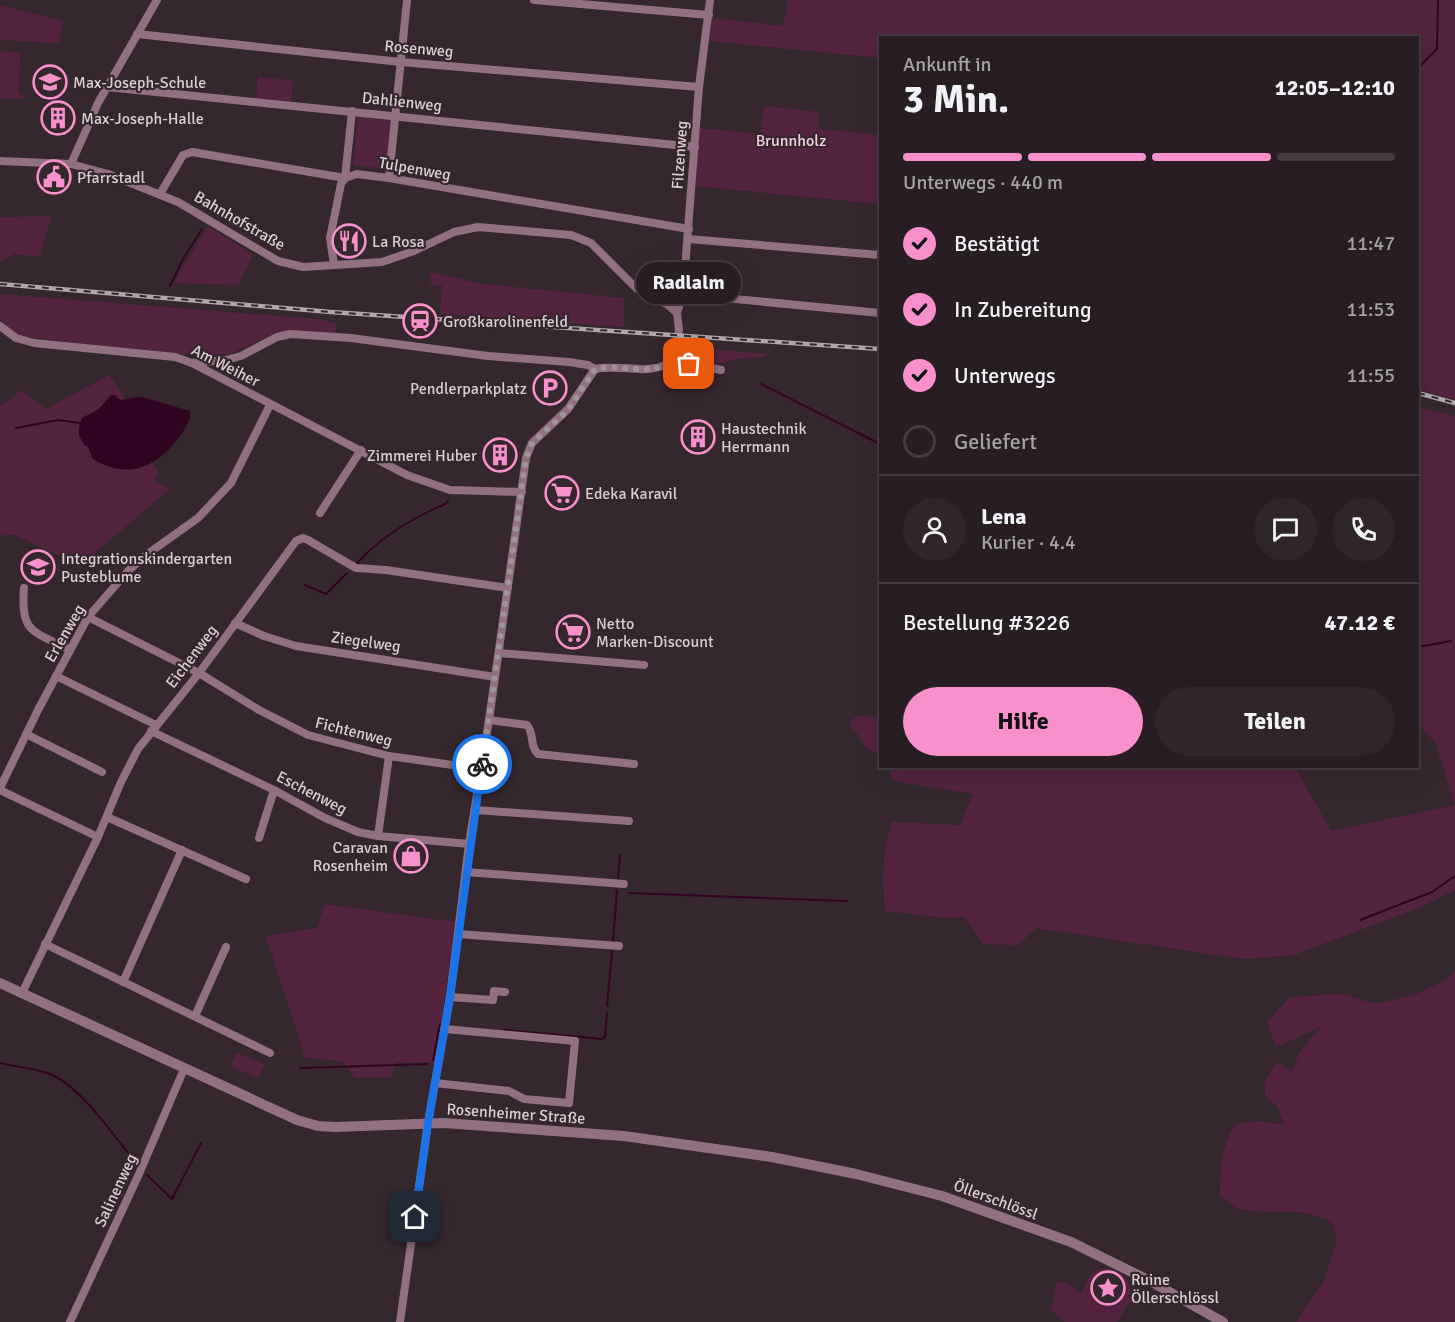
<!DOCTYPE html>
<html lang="de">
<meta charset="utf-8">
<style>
body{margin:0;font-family:Signika,sans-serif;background:#30262a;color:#f1f3f6;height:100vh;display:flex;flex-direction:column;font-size:22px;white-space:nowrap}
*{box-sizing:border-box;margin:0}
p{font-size:20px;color:#a5a2a5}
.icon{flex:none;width:33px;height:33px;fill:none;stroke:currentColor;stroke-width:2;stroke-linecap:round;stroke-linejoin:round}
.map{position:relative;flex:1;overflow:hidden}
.details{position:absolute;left:879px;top:36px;width:540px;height:732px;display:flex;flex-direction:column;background:#281d22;border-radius:0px;box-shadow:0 6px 24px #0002,0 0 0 2px #443b40}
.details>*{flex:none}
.pin{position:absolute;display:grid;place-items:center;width:51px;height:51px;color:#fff;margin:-26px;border-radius:12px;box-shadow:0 3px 9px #0006}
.courier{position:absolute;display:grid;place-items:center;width:60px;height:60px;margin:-30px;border:4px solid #1a73e8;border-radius:50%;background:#fff;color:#222;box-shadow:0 2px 8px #0007}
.bubble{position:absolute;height:42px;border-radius:21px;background:#281d22;box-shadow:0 6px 24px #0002,0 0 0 2px #443b40;font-size:20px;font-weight:700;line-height:42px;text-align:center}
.head em{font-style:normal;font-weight:700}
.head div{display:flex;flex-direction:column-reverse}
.head{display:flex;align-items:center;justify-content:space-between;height:102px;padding:0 24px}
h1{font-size:39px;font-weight:700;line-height:45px}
.bar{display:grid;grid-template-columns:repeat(4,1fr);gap:9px 6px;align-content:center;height:72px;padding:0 24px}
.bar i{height:8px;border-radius:4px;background:#443b40}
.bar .active{background:#f890cb}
.bar p{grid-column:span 4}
.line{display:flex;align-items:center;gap:15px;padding:0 24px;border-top:2px solid #443b40}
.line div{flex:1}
.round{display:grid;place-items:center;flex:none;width:63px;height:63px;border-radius:32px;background:#30262a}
ol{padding:0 24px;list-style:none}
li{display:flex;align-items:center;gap:18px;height:66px}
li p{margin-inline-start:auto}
li .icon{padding:6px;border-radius:50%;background:#f890cb;color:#111;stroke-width:4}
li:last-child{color:#a5a2a5}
li i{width:33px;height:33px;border:3px solid #443b40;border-radius:50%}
.cta{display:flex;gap:12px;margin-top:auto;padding:12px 24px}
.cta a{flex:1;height:69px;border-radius:36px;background:#f890cb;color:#111;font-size:24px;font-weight:700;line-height:69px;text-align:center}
.cta a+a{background:#30262a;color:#f1f3f6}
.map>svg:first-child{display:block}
</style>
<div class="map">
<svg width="1455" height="1322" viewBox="0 0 1455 1322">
<rect width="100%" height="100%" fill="#35272e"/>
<g fill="#542340">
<polygon points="788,0 1455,0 1455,400 1418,389 1418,38 880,38 880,58 710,41 712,18 783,26"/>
<polygon points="0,5 64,21 58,43 0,40"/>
<polygon points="0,51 20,53 19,95 28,95 24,98 3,99 0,97"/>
<polygon points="258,77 293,81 291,102 256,98"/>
<polygon points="764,106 819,112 819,129 880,135 880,204 695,186 699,128 760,134"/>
<polygon points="358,117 392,121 386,169 353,165"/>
<polygon points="52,216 39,257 15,254 0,261 0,217"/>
<polygon points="208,226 253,255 238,285 174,283"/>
<polygon points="430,272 482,284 624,298 624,327 440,314 442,286 431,284"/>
<polygon points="0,294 318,319 336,323 336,335 290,331 276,333 230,354 198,356 123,349 20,336 11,331 0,318"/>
<polygon points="683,347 768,354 762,357 734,359 718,365 685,359 683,357"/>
<polygon points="109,375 126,399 120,400 115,395 112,395 99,409 81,420 79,427 91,456 97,462 125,469 139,468 152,463 159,472 156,476 155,481 170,489 86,560 77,564 13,534 0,536 0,407 21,390 46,409"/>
<path d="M1418 407 1455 416V890L1421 907 1294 955 1244 959 1036 928 1018 945 983 944 965 917 947 918 885 911C882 876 882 855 892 822L960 825 973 794 892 781 890 767H1295L1331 831 1455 805 1435 742 1418 725Z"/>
<polygon points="858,716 880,717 880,755 867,749 849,722"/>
<polygon points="325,904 455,922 436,1062 395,1063 392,1077 355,1078 343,1062 305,1057 266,936 317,928"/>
<path d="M1455 970V1322H1296L1324 1281 1337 1241 1334 1226 1327 1219 1300 1212H1263L1236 1208 1220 1195C1220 1171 1222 1143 1236 1124L1258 1121 1284 1125 1278 1108 1266 1097 1264 1082 1277 1062 1292 1071 1299 1053 1321 1027 1276 1047 1267 1022 1290 997 1342 994 1376 1004 1414 995 1448 979Z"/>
<polygon points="236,1053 265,1064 259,1078 231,1067"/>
<path d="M1105 1268C1124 1274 1128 1276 1133 1296L1117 1322H1065L1051 1310 1057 1281 1069 1284 1081 1294 1092 1272Z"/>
</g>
<path fill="#300320" d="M111 395H115L120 400 142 397 190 411C191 421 187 425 182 433 160 465 130 482 93 459L88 447 84 445 79 435V427L82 418 99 409Z"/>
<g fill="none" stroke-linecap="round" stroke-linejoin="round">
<g stroke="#300320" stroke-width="2">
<polyline points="1418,68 1437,49 1438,0"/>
<polyline points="170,286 183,259 202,229"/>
<polyline points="761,384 880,444"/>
<polyline points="16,428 58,420 80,423"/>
<path d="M357 563C382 536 411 519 445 504L448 501"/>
<polyline points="305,585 326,594 347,573"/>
<polyline points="1418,647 1451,641"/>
<polyline points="618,878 620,855"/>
<polyline points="629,893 847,901"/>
<polyline points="1360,920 1432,892 1455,876"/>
<polyline points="613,941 617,890"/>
<polyline points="607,1006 612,951"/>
<polyline points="504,1030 602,1039 605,1037 607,1013"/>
<polyline points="433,1060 440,1024"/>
<path d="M0 1063C16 1067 35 1068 50 1074 81 1086 115 1138 137 1164"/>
<polyline points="300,1068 427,1064"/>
<polyline points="147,1175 172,1199 201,1143"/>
</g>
<g stroke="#917181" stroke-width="8">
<polyline points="534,0 709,15"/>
<polyline points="137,34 401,62 699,87"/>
<polyline points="107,87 695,147"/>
<polyline points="0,161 71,164 108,174 178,202 278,261 303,267 382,262 414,251 454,232 478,227 571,235 591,243 637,289 668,305 677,313 679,330 673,360"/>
<polyline points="71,164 98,103 157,0"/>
<polyline points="389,178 407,0"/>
<polyline points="160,194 183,155 192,152 345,178 357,174 389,178 689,229"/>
<polyline points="688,239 880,255"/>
<polyline points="334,265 330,238 341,184 345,178 352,111"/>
<polyline points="683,294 880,313"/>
<polyline points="677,313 683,294 699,87 710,0"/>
<polyline points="0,326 16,338 34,343 175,357 192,363 407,475 450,490 522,492"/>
<polyline points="673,360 721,370"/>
<path d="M192 363 226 360 241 356 277 337 290 334 351 338 488 356 569 362 588 365 595 369C621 363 651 378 673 360"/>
<polyline points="320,513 361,450"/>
<path d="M24 588C20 633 33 631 70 650"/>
<polyline points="88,617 199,673 259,710 308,735 389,756 481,769"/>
<polyline points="235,623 264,636 296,646 495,677"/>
<polyline points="499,653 644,665"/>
<polyline points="56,676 156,725"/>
<path d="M489 720 527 725C535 734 529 746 538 754L634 764"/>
<polyline points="151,731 274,790 325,818 358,832 378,836 469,844"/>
<polyline points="26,734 102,772"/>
<polyline points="0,788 39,708 88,617 128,571 146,555 198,518 231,483 270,405"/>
<polyline points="0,790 98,837"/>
<polyline points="475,810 629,821"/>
<polyline points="107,817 246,879"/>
<polyline points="378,836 389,756"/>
<polyline points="259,838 274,790"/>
<polyline points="466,872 624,884"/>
<polyline points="458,934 619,946"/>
<polyline points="45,944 270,1053"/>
<polyline points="123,982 182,850"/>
<polyline points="22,993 98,837 121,782 138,749 199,673 296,541 303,538 308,540 356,568 386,570 508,588"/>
<polyline points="450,997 493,1000 494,991 505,992"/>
<polyline points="195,1016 226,947"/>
<polyline points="435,1083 509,1091 524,1099 569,1103 575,1041 445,1029"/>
<polyline points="70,1322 139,1174 184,1069"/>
<polyline points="400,1322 428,1123 450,997 469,844 489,720 526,458 532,443 568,409 595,369"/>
</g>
<polyline stroke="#917181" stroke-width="10" points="0,983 297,1120 318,1126 335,1127 444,1123 624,1136 772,1157 856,1174 942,1196 1071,1242 1150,1281 1223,1322"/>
<defs>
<g id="rail">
<polyline points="0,284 331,312 880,349"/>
<polyline points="1418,393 1455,403"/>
</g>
</defs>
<use href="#rail" stroke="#b1a6ac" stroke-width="4.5"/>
<use href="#rail" stroke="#35272e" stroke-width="2" stroke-dasharray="7" stroke-linecap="butt"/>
</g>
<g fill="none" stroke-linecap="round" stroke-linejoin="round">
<path stroke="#9f9499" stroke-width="6" stroke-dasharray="0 10.8" d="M482 764 526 458 532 443 568 410 595 369C621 363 651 378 673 360L689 364"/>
<polyline stroke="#1a73e8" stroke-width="8" points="415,1217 428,1123 450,997 482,764"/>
</g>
<defs>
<symbol id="school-ring" viewBox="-11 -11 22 22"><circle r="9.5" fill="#35272e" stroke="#f890cb" stroke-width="1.5"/><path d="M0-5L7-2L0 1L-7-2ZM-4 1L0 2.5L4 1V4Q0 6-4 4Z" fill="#f890cb"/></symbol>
<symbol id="building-ring" viewBox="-11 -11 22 22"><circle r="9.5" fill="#35272e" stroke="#f890cb" stroke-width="1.5"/><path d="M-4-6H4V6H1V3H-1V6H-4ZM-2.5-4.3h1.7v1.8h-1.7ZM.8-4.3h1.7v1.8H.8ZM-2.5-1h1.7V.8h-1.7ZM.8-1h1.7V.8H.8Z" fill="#f890cb"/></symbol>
<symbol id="civic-ring" viewBox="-11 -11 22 22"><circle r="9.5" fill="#35272e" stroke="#f890cb" stroke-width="1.5"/><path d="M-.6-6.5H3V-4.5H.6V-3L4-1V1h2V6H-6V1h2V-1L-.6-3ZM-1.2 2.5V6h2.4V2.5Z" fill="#f890cb"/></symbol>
<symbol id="restaurant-ring" viewBox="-11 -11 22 22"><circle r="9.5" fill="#35272e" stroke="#f890cb" stroke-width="1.5"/><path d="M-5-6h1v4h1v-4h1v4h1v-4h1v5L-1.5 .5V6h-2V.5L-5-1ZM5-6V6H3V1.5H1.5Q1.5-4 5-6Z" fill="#f890cb"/></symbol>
<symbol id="station-ring" viewBox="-11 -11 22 22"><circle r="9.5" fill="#35272e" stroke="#f890cb" stroke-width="1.5"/><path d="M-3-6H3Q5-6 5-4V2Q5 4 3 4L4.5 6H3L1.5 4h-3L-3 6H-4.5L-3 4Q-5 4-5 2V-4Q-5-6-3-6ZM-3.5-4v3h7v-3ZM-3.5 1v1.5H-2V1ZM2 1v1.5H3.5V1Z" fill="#f890cb"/></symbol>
<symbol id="parking-ring" viewBox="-11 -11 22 22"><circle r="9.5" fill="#35272e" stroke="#f890cb" stroke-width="1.5"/><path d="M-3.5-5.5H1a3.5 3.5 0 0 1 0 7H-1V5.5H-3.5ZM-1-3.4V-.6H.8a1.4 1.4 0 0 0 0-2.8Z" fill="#f890cb"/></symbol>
<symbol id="supermarket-ring" viewBox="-11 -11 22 22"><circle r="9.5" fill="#35272e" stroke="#f890cb" stroke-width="1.5"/><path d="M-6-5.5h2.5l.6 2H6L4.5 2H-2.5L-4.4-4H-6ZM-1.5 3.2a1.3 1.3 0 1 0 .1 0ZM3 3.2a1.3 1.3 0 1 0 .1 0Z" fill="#f890cb"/></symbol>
<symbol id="shop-ring" viewBox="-11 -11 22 22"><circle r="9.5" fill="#35272e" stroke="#f890cb" stroke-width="1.5"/><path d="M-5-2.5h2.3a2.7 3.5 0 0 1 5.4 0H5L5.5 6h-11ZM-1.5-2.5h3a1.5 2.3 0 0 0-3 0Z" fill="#f890cb"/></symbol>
<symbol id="sight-ring" viewBox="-11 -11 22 22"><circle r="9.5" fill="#35272e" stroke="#f890cb" stroke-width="1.5"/><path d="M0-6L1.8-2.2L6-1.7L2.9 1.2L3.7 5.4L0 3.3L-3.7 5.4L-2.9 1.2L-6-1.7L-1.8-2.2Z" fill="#f890cb"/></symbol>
</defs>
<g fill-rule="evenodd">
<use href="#school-ring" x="31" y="63" width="38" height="38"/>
<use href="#building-ring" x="39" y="99" width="38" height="38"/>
<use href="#civic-ring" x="35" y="158" width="38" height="38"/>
<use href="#restaurant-ring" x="330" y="222" width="38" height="38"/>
<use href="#station-ring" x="401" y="302" width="38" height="38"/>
<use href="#parking-ring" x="531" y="369" width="38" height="38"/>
<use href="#building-ring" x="679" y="418" width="38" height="38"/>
<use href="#building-ring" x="481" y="436" width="38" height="38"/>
<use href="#supermarket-ring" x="543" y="474" width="38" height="38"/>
<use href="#school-ring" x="19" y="548" width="38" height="38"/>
<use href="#supermarket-ring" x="554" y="613" width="38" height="38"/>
<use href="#shop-ring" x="392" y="837" width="38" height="38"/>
<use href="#sight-ring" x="1089" y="1269" width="38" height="38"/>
</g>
<g text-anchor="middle" stroke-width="4.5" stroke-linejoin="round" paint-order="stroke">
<g font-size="16" fill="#d8ced3" stroke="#35272e">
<text transform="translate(419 48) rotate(5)" y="6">Rosenweg</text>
<text transform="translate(402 101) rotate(6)" y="6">Dahlienweg</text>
<text transform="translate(679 155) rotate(-86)" y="6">Filzenweg</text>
<text transform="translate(415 168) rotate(10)" y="6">Tulpenweg</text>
<text transform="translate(240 220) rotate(30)" y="6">Bahnhofstraße</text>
<text transform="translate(226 365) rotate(27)" y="6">Am Weiher</text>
<text transform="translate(64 633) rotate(-60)" y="6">Erlenweg</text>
<text transform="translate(366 641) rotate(8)" y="6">Ziegelweg</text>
<text transform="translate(191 656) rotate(-53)" y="6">Eichenweg</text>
<text transform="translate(354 731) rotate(14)" y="6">Fichtenweg</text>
<text transform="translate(312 792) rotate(27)" y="6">Eschenweg</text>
<text transform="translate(516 1113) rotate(4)" y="6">Rosenheimer Straße</text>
<text transform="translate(115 1190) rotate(-65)" y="6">Salinenweg</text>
<text transform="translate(996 1199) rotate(20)" y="6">Öllerschlössl</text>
</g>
<g font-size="16" fill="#d8ced3" stroke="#35272e" text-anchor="start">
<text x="73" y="88">Max-Joseph-Schule</text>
<text x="81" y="124">Max-Joseph-Halle</text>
<text x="77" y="183">Pfarrstadl</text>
<text x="372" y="247">La Rosa</text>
<text x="443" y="327">Großkarolinenfeld</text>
<text x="527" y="394" text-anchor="end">Pendlerparkplatz</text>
<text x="721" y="434">Haustechnik<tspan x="721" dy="18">Herrmann</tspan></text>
<text x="477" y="461" text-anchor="end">Zimmerei Huber</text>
<text x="585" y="499">Edeka Karavil</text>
<text x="61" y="564">Integrationskindergarten<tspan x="61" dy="18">Pusteblume</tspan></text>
<text x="596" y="629">Netto<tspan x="596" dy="18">Marken-Discount</tspan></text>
<text x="388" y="853" text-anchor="end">Caravan<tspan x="388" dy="18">Rosenheim</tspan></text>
<text x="1131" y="1285">Ruine<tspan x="1131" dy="18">Öllerschlössl</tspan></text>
</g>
<g font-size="16" fill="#f7cee3" stroke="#35272e">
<text x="791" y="146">Brunnholz</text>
</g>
</g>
</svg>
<div class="pin" style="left:689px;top:364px;background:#ea580c"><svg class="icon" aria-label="bag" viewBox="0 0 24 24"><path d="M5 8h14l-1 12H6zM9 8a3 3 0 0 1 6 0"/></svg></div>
<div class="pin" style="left:415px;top:1217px;background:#1f2937"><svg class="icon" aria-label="home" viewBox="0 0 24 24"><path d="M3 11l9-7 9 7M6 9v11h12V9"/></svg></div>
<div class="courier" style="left:482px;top:764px"><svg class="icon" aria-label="bike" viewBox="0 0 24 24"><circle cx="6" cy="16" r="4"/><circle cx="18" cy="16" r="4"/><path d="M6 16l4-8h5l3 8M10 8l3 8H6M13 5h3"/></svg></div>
<div class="bubble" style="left:636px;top:262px;width:105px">Radlalm</div>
<section class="details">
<div class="head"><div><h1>3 Min.</h1><p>Ankunft in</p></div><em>12:05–12:10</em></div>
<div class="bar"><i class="active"></i><i class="active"></i><i class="active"></i><i></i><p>Unterwegs · 440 m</p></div>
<ol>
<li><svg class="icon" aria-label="check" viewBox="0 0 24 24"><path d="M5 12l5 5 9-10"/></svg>Bestätigt<p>11:47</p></li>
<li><svg class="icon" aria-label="check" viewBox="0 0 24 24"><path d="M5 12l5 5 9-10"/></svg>In Zubereitung<p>11:53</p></li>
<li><svg class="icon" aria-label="check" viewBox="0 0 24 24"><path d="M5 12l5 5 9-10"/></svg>Unterwegs<p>11:55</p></li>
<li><i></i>Geliefert</li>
</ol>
<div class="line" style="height:108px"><a class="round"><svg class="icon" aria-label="person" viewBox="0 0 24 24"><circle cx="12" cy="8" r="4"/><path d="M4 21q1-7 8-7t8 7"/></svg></a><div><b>Lena</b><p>Kurier · 4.4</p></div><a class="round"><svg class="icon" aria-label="chat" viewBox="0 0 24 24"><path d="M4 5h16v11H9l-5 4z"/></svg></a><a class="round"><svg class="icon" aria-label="phone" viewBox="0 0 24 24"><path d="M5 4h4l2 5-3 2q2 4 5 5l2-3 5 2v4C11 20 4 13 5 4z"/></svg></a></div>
<div class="line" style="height:78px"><div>Bestellung #3226</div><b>47.12 €</b></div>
<div class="cta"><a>Hilfe</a><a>Teilen</a></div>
</section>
</div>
